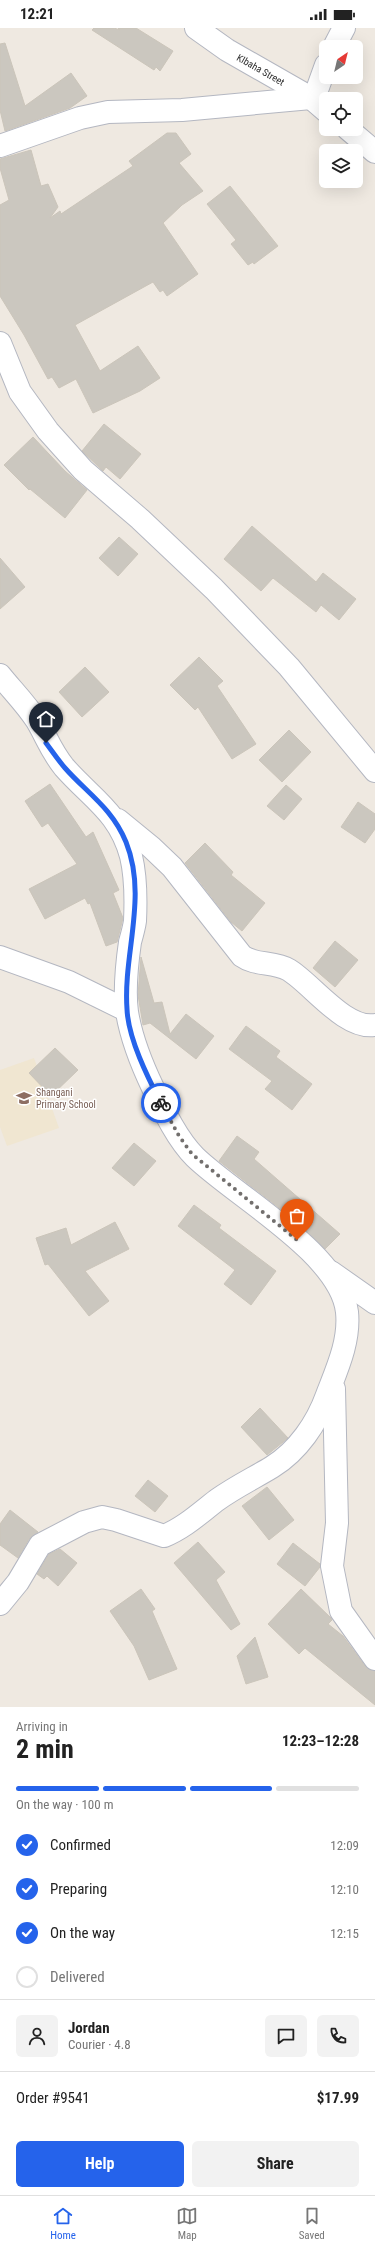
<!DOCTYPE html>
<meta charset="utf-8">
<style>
body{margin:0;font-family:"Roboto Condensed",sans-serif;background:#f2f2f2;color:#222;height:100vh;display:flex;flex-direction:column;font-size:15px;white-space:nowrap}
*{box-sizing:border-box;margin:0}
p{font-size:13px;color:#767676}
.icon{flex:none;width:22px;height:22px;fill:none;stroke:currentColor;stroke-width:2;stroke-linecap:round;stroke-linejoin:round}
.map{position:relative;height:1679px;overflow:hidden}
.side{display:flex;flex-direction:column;background:#fff;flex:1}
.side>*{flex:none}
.needle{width:26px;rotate:35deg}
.controls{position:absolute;left:319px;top:12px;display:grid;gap:8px}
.controls a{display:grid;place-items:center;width:44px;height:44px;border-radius:6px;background:#fff;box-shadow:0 4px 16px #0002;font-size:20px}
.pin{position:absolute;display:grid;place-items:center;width:34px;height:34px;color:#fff;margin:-41px -17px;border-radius:50% 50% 50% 0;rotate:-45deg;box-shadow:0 0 4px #0007}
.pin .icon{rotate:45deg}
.courier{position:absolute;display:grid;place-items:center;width:40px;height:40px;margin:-20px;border:3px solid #2563eb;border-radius:50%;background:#fff;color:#222;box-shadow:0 1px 5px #0007}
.head em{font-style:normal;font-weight:700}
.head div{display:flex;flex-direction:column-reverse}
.head{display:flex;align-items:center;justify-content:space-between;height:68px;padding:0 16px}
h1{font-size:26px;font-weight:700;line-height:30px}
.bar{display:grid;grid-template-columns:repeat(4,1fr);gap:6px 4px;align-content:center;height:48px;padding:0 16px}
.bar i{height:5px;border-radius:3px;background:#e0e0e0}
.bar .on{background:#2563eb}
.bar p{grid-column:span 4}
.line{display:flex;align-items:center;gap:10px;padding:0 16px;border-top:1px solid #e0e0e0}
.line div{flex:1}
.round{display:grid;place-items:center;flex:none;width:42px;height:42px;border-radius:6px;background:#f2f2f2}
ol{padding:0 16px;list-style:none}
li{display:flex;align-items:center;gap:12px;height:44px}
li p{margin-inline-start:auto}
li .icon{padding:4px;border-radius:50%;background:#2563eb;color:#fff;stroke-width:4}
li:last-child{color:#767676}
li i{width:22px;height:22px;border:2px solid #e0e0e0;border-radius:50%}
.cta{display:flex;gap:8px;margin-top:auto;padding:8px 16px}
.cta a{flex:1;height:46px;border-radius:6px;background:#2563eb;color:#fff;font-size:16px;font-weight:700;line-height:46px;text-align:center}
.cta a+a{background:#f2f2f2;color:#222}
.status{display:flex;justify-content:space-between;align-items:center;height:28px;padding:0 20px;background:#fff;direction:ltr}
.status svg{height:11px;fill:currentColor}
.tabs{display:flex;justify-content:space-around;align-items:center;height:56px;border-top:1px solid #e0e0e0;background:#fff;font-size:11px;color:#767676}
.tabs a{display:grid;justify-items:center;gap:2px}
.tabs .on{color:#2563eb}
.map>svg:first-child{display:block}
</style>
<div class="status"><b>12:21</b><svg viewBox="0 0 49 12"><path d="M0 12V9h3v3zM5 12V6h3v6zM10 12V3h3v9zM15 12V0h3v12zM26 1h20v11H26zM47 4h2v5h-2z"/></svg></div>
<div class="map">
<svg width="375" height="1679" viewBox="0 0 375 1679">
<rect width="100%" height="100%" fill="#efe9e1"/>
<polygon fill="#f0e6d1" points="34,1030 59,1100 7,1118 0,1099 0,1042"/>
<g fill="#cbc7bf" stroke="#cbc5ba">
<polygon points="94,0 114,0 120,2 118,0 136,0 173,23 160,43 156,39 154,42 92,2"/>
<polygon points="5,15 25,78 71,45 87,68 70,80 5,103 0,82 0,16"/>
<polygon points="167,105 176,105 191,126 179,135 203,163 182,177 163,195 198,246 167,268 163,262 160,264 153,254 75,297 100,343 138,318 160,350 140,363 93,385 76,351 59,360 52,349 48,351 24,307 0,268 0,177 9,172 0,140 0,131 31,122 41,158 48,156 58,179 50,190 60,183 61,186 133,138 129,133"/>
<polygon points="230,158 278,218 254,236 253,234 248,237 231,216 236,212 207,176"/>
<polygon points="104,396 141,426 120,451 106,439 103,443 82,423"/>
<polygon points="33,409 65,443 87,462 65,490 30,461 29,462 4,437"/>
<polygon points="252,498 316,554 323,545 356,571 339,592 321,577 316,584 273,550 261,563 224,531"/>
<polygon points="119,509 138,526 118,548 99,530"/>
<polygon points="0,530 25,559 0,581"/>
<polygon points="199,629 223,653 217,658 256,716 232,731 198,679 195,682 170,657"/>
<polygon points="85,639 109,664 82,689 59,664"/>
<polygon points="289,702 311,724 282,754 259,732"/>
<polygon points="50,756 86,809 93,804 119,862 113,865 123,890 117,914 106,918 90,875 88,876 85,870 45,891 29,861 77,836 48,795 42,799 25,773"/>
<polygon points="286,757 302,771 284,792 267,778"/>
<polygon points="358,774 375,786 375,801 365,815 341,799"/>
<polygon points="205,815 233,844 231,847 265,875 242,903 231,894 185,835"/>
<polygon points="335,913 358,932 335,959 313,940"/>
<polygon points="141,929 154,975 162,974 170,1006 186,986 214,1008 196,1031 150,995 143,997 138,967"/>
<polygon points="246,998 280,1023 276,1029 312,1056 292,1082 265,1061 272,1053 229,1021"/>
<polygon points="55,1020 78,1042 51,1068 29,1045"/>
<polygon points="237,1108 259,1124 254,1131 340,1206 325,1221 292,1190 219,1133"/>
<polygon points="134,1115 156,1133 134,1158 112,1140"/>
<polygon points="194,1177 221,1197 219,1200 276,1243 251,1277 224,1256 235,1242 178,1198"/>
<polygon points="115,1194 129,1221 85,1243 109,1273 89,1288 48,1236 45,1237 36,1210 66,1200 71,1217"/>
<polygon points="260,1380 288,1410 267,1427 241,1399"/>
<polygon points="148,1452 168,1468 155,1484 135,1468"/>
<polygon points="267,1459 294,1492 269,1512 242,1478"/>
<polygon points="10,1482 38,1504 29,1511 18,1530 0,1517 0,1496"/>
<polygon points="198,1514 225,1544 216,1552 240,1596 231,1602 174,1535"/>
<polygon points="293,1515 320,1536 320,1539 305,1558 277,1536"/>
<polygon points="60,1521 77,1535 58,1558 47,1548 44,1551 37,1546 49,1526"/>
<polygon points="141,1561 155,1581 152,1583 177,1641 149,1652 134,1618 110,1583"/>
<polygon points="301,1561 331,1590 332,1592 328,1596 343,1608 365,1638 375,1643 375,1677 305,1620 299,1626 268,1596"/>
<polygon points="255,1609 268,1649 246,1656 237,1628"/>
</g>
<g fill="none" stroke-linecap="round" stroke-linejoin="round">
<defs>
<g id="minor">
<path id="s1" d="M196 0 227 22 311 70 326 83"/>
<polyline points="334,19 344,0"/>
<polyline points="317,62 326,37"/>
<polyline points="348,101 375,124"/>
<polyline points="0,118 80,90 108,84 182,82 311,70"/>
<polyline points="0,315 20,364 48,403 83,442 140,491 214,561 289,639 375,743"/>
<path d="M0 647C12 662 27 677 37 693 47 710 51 723 64 739 92 771 119 784 131 828 136 849 136 872 135 893 134 900 132 907 130 914 127 935 124 962 127 984 131 1009 142 1037 153 1060 164 1083 177 1111 195 1129 235 1168 341 1226 347 1284 350 1313 337 1341 327 1367 317 1395 298 1423 272 1439 254 1450 235 1459 217 1472 200 1485 184 1500 164 1508L116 1492 102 1489 84 1494 40 1517 18 1554 0 1576"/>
<path d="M118 792 151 819 172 839 242 928C256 938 274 933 289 942 312 956 345 1002 375 997"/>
<polyline points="0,929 69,954 126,982"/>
<polyline points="331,1244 375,1275"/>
<polyline points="334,1361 337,1495 332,1538 341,1583 375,1631"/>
</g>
</defs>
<use href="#minor" stroke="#b4b7c1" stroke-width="24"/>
<use href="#minor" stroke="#fff" stroke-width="22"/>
</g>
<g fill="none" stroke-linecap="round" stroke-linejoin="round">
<polyline stroke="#726f6d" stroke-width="4" stroke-dasharray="0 7.2" points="161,1075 179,1108 192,1126 297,1212"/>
<path stroke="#2563eb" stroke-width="5" d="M46 715C52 723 58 732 65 740 87 765 112 780 126 814 148 869 123 925 127 981 128 1010 148 1050 161 1075"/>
</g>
<defs>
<symbol id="school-bare" viewBox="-9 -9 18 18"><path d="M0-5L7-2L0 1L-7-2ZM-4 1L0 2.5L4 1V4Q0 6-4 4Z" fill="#8d6e63" stroke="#fff" stroke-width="2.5" paint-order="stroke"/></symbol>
</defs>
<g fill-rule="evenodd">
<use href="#school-bare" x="13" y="1059" width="22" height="22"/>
</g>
<g text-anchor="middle" stroke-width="3" stroke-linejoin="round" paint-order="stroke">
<g font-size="10" fill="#2e2e2e" stroke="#fff">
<text dy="4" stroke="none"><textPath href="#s1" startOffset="77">KIbaha Street</textPath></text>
</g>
<g font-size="10" fill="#785e54" stroke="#fff" text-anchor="start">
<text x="36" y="1068">Shangani<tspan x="36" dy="12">Primary School</tspan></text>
</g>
</g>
</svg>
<div class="controls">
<a><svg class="needle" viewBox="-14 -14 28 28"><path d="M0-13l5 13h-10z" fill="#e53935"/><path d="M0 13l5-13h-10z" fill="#767676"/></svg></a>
<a><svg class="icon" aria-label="locate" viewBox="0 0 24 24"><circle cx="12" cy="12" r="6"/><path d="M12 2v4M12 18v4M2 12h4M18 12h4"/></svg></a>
<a><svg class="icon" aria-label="layers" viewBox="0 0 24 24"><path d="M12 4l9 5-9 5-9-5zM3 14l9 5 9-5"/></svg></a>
</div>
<div class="pin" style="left:297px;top:1212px;background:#ea580c"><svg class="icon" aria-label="bag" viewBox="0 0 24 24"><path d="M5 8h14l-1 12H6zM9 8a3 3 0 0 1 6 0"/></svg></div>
<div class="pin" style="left:46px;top:715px;background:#1f2937"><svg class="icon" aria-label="home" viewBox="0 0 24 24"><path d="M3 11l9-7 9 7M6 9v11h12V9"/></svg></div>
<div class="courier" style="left:161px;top:1075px"><svg class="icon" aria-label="bike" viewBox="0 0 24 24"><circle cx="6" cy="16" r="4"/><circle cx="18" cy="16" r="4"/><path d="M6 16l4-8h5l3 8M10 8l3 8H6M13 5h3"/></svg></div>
</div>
<section class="side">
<div class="head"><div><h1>2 min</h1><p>Arriving in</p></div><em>12:23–12:28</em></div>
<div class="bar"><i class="on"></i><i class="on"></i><i class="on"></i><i></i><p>On the way · 100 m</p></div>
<ol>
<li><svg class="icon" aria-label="check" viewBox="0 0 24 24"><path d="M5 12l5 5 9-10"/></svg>Confirmed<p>12:09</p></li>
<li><svg class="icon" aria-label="check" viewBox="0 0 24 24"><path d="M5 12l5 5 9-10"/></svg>Preparing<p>12:10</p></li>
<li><svg class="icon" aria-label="check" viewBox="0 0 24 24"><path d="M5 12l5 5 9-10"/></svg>On the way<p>12:15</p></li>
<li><i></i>Delivered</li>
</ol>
<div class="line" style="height:72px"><a class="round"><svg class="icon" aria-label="person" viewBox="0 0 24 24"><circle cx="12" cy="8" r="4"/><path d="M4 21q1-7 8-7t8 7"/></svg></a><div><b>Jordan</b><p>Courier · 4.8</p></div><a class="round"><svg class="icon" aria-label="chat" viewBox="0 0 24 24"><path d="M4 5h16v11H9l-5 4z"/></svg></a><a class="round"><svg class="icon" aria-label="phone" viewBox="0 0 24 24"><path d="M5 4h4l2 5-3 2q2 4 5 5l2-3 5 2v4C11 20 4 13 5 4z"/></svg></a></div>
<div class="line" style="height:52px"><div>Order #9541</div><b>$17.99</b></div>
<div class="cta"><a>Help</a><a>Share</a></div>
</section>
<nav class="tabs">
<a class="on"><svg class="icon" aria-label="home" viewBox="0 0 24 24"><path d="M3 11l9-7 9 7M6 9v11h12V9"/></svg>Home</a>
<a><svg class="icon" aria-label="map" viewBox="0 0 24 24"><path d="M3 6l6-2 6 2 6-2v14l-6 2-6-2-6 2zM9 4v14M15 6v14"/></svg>Map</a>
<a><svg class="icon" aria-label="saved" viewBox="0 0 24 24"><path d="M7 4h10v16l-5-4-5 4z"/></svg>Saved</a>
</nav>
